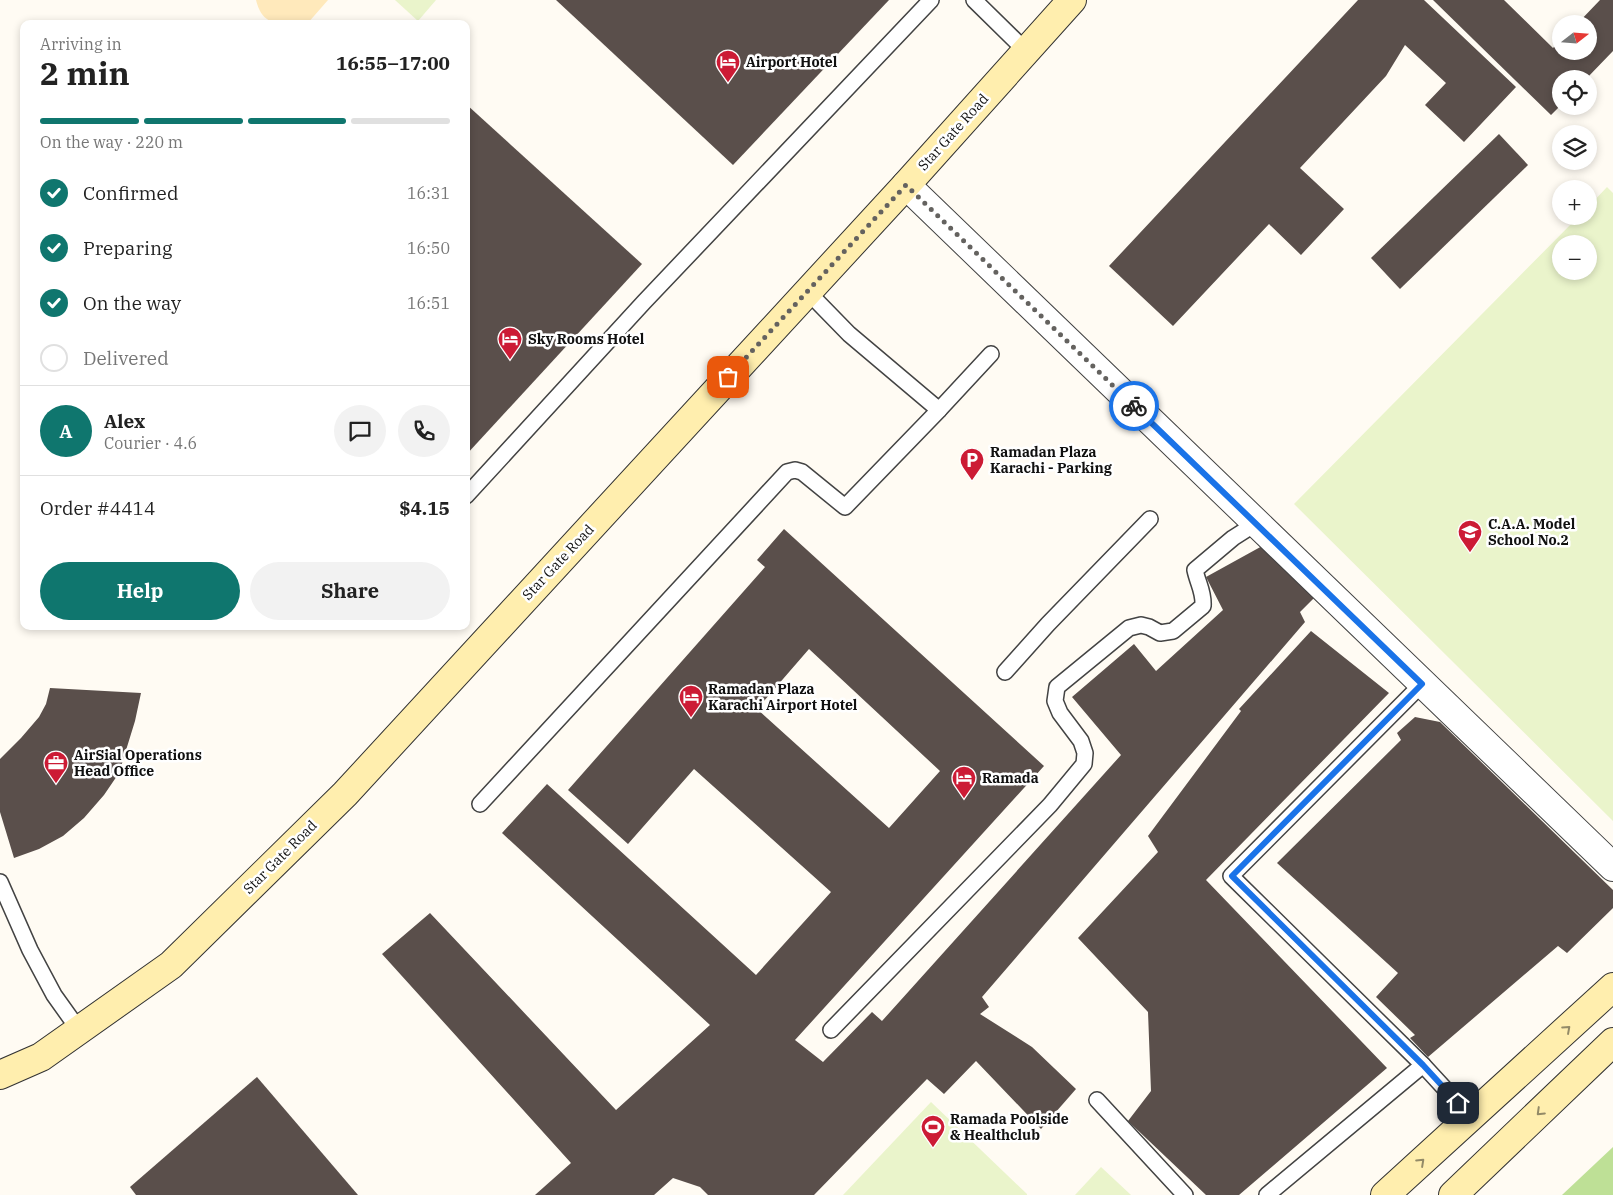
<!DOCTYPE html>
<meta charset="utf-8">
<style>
body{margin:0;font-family:"IBM Plex Serif",serif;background:#f2f2f2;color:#222;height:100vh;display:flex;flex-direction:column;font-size:19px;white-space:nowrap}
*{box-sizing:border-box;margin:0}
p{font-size:16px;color:#767676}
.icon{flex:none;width:28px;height:28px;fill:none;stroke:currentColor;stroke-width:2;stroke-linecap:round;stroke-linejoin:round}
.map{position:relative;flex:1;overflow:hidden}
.details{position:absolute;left:20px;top:20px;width:450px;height:610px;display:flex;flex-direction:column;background:#fff;border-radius:10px;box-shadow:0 2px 8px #0003}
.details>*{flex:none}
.needle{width:32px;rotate:73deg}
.fabs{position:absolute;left:1552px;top:15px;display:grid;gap:10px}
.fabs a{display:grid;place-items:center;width:45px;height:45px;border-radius:50%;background:#fff;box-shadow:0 2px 8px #0003;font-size:25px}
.pin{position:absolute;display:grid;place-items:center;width:42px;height:42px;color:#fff;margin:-21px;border-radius:10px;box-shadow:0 2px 8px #0006}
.courier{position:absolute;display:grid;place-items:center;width:50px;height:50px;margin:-25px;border:4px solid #1a73e8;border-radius:50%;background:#fff;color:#222;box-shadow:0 1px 6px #0007}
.headline em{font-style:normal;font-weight:700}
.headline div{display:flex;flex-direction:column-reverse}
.headline{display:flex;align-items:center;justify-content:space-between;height:85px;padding:0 20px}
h1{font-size:32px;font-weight:700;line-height:38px}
.bar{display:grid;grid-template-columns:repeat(4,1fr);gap:8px 5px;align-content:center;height:60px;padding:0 20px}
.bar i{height:6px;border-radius:4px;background:#e0e0e0}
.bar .on{background:#0f766e}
.bar p{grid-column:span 4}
.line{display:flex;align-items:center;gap:12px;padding:0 20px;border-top:1px solid #e0e0e0}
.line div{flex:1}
.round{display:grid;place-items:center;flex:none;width:52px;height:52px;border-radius:26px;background:#f2f2f2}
ol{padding:0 20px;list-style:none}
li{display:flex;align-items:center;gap:15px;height:55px}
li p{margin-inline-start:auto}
li .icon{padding:5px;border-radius:50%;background:#0f766e;color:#fff;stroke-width:4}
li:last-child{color:#767676}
li i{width:28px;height:28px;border:2px solid #e0e0e0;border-radius:50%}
.action{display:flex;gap:10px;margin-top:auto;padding:10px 20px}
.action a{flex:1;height:58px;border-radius:30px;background:#0f766e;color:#fff;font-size:20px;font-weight:700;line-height:58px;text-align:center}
.action a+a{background:#f2f2f2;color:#222}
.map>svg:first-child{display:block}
</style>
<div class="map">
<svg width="1613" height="1195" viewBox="0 0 1613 1195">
<rect width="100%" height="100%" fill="#fffbf3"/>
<polygon fill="#bee096" points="1613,1147 1613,1195 1562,1195"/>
<path fill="#ffe9bb" d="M256 0H328L307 24C283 24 263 29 256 0Z"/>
<g fill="#eaf4cb" fill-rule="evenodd">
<polygon points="395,0 436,0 418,21"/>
<path d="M1607 187 1613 193V821L1294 504 1579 216H1589V206ZM1561 244H1589V271H1561Z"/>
<polygon points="931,1102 1027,1194 1027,1195 843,1195"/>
<polygon points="1101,1167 1131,1195 1075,1195"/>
</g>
<g fill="#5a4f4b" fill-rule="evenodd">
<polygon points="556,0 889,0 733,165"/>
<polygon points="1358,0 1424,0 1516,87 1464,142 1425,105 1446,83 1405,45 1386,76 1300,168 1344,209 1301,255 1269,224 1173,326 1109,266"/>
<polygon points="1433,0 1504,0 1553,48 1561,40 1561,51 1589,51 1589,24 1577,24 1600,0 1613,0 1613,51 1586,79 1561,79 1561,105 1551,115"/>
<polygon points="466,104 642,264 466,455"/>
<polygon points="1499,134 1528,165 1400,289 1371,258"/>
<path d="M784 529 1044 766 795 1040 823 1062 872 1012 882 1021 1121 755 1072 697 1134 644 1156 671 1223 610 1206 577 1264 545 1315 597 1300 612 1305 622 982 997 989 1007 980 1014 1032 1047 1076 1089 1041 1129 976 1061 944 1094 927 1079 814 1195H708L700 1187 673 1178 654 1195H535L571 1163 382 954 430 913 616 1110 710 1025 502 833 547 784 756 975 831 892 694 769 628 844 568 790 765 567 757 560ZM809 649 940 771 889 828 757 709Z"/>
<polygon points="1311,631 1389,693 1206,880 1387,1068 1239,1195 1206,1195 1128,1121 1151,1091 1148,1012 1078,938 1158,852 1148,836 1241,711 1239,709"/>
<polygon points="50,688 141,693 135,721 119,773 104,795 84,818 63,836 39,849 14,858 0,812 0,759 21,738 39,717 46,704"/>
<polygon points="1415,717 1440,722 1613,890 1613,908 1567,953 1558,946 1428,1057 1410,1038 1415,1035 1376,997 1398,973 1277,863 1401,740 1397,733"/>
<polygon points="257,1077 358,1195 136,1195 130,1187"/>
</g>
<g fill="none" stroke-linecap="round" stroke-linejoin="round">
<defs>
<g id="lane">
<polyline points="974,0 1026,51"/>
<polyline points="939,410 991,354"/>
<polyline points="466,496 644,302 931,0"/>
<polyline points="1005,672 1048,624 1150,519"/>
<polyline points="1422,684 1231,876 1423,1065 1470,1116"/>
<polyline points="480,804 787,472 795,470 802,472 845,507 939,410 849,334 807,291"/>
<polyline points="0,882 30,950 54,995 79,1030"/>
<path d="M831 1030 1050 805 1084 764 1085 753 1081 741 1060 713 1055 701 1057 687 1129 628 1141 625 1149 627 1160 633 1173 631 1203 606C1204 592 1198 584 1195 570L1233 538 1255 524"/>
<polyline points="1097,1100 1185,1195"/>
<polyline points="1267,1195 1423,1065"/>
</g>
<polyline id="street" points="906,185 1613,867"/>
<g id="secondary">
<polyline points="0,1075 41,1057 171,965 345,794 906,185 1072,0"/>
<polyline points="1385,1195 1613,987"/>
<polyline points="1453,1195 1613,1042"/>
</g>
</defs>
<use href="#lane" stroke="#434343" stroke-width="18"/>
<use href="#street" stroke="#434343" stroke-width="30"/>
<use href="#secondary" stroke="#323232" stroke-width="30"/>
<use href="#lane" stroke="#fff" stroke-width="15"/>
<use href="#street" stroke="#fff" stroke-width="28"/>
<use href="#secondary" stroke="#ffeeae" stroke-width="28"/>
</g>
<defs><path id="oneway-chevron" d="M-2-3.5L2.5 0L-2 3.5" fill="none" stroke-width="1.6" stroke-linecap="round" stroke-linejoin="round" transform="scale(1.25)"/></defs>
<g stroke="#938a67">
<use href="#oneway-chevron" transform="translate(1567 1029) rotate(-42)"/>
<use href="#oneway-chevron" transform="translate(1540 1112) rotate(136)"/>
<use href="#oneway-chevron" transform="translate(1421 1162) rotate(-43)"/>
</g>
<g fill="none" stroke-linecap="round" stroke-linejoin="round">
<polyline stroke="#64625f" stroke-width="5" stroke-dasharray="0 9" points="728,377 906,185 1134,406"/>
<polyline stroke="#1a73e8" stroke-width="6" points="1134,406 1422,684 1232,876 1423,1065 1458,1103"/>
</g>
<defs>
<symbol id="hotel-pin" viewBox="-11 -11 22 30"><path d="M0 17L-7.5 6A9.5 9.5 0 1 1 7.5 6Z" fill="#cc1b35" stroke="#fff"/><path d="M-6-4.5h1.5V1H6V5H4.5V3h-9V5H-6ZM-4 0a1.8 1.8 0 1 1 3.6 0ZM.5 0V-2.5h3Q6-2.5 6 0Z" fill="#fff"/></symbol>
<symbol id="parking-pin" viewBox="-11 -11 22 30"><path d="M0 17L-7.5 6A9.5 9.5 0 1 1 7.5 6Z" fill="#cc1b35" stroke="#fff"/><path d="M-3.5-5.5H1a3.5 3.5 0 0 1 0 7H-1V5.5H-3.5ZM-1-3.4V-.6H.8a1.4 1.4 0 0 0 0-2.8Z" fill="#fff"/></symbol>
<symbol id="school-pin" viewBox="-11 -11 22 30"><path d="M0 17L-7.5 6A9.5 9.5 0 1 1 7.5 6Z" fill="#cc1b35" stroke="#fff"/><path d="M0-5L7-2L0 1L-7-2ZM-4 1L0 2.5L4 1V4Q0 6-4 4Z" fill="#fff"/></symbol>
<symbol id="office-pin" viewBox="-11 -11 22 30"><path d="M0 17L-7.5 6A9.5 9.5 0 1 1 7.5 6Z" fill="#cc1b35" stroke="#fff"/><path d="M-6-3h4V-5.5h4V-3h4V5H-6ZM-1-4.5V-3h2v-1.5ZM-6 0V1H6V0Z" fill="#fff"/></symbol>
<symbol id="stadium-pin" viewBox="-11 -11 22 30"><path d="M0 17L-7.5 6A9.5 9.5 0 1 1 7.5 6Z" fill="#cc1b35" stroke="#fff"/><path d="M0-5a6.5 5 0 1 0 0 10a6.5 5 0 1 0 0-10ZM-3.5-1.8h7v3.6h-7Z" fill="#fff"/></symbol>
</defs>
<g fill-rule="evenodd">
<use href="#hotel-pin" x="714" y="48" width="28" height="38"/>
<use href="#hotel-pin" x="496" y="325" width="28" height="38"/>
<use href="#parking-pin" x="958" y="446" width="28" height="38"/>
<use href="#school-pin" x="1456" y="518" width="28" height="38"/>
<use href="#hotel-pin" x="677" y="683" width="28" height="38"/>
<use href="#office-pin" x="42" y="749" width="28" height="38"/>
<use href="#hotel-pin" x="950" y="764" width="28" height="38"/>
<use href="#stadium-pin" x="919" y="1113" width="28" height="38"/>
</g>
<g text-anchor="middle" stroke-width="5" stroke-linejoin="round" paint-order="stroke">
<g font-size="14" font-weight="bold" fill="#101010" stroke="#fff" text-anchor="start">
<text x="746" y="67">Airport Hotel</text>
<text x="528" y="344">Sky Rooms Hotel</text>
<text x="990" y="457">Ramadan Plaza<tspan x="990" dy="16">Karachi - Parking</tspan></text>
<text x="1488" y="529">C.A.A. Model<tspan x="1488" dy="16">School No.2</tspan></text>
<text x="708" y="694">Ramadan Plaza<tspan x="708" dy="16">Karachi Airport Hotel</tspan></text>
<text x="74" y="760">AirSial Operations<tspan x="74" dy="16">Head Office</tspan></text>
<text x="982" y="783">Ramada</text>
<text x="950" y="1124">Ramada Poolside<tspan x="950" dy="16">&amp; Healthclub</tspan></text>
</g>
<g font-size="14" fill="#101010" stroke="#fff">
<text transform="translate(953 132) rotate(-48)" y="5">Star Gate Road</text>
<text transform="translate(558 562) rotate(-47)" y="5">Star Gate Road</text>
<text transform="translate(280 857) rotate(-45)" y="5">Star Gate Road</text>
</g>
</g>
</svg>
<div class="fabs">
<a><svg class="needle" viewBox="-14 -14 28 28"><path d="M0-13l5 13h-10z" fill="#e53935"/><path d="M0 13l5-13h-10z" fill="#767676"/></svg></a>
<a><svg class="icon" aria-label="locate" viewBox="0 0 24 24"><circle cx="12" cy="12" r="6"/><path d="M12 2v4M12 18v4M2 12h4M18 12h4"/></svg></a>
<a><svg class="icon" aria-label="layers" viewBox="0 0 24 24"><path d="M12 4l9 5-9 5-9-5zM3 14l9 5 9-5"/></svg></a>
<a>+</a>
<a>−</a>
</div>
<div class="pin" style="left:728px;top:377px;background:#ea580c"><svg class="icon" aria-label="bag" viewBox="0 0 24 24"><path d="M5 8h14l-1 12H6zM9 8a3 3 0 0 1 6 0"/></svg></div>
<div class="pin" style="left:1458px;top:1103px;background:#1f2937"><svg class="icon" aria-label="home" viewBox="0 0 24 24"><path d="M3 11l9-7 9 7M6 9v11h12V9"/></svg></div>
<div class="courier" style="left:1134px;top:406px"><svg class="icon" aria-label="bike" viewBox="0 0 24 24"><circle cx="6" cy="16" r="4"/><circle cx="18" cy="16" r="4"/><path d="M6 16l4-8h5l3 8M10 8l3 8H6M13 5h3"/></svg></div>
<section class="details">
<div class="headline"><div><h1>2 min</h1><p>Arriving in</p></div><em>16:55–17:00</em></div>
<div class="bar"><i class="on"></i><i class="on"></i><i class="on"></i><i></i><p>On the way · 220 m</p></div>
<ol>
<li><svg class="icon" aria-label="check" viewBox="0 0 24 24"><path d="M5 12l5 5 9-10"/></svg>Confirmed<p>16:31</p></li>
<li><svg class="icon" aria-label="check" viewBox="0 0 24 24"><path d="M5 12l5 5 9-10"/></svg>Preparing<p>16:50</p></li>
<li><svg class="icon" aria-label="check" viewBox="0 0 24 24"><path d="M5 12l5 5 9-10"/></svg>On the way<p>16:51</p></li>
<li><i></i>Delivered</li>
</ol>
<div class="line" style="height:90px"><b class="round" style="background:#0f766e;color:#fff">A</b><div><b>Alex</b><p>Courier · 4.6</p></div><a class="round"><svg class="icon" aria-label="chat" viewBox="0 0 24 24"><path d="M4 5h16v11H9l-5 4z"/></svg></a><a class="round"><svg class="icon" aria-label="phone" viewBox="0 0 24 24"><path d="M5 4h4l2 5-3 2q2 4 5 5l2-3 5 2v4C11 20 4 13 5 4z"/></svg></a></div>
<div class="line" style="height:65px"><div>Order #4414</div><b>$4.15</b></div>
<div class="action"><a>Help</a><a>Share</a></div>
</section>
</div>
